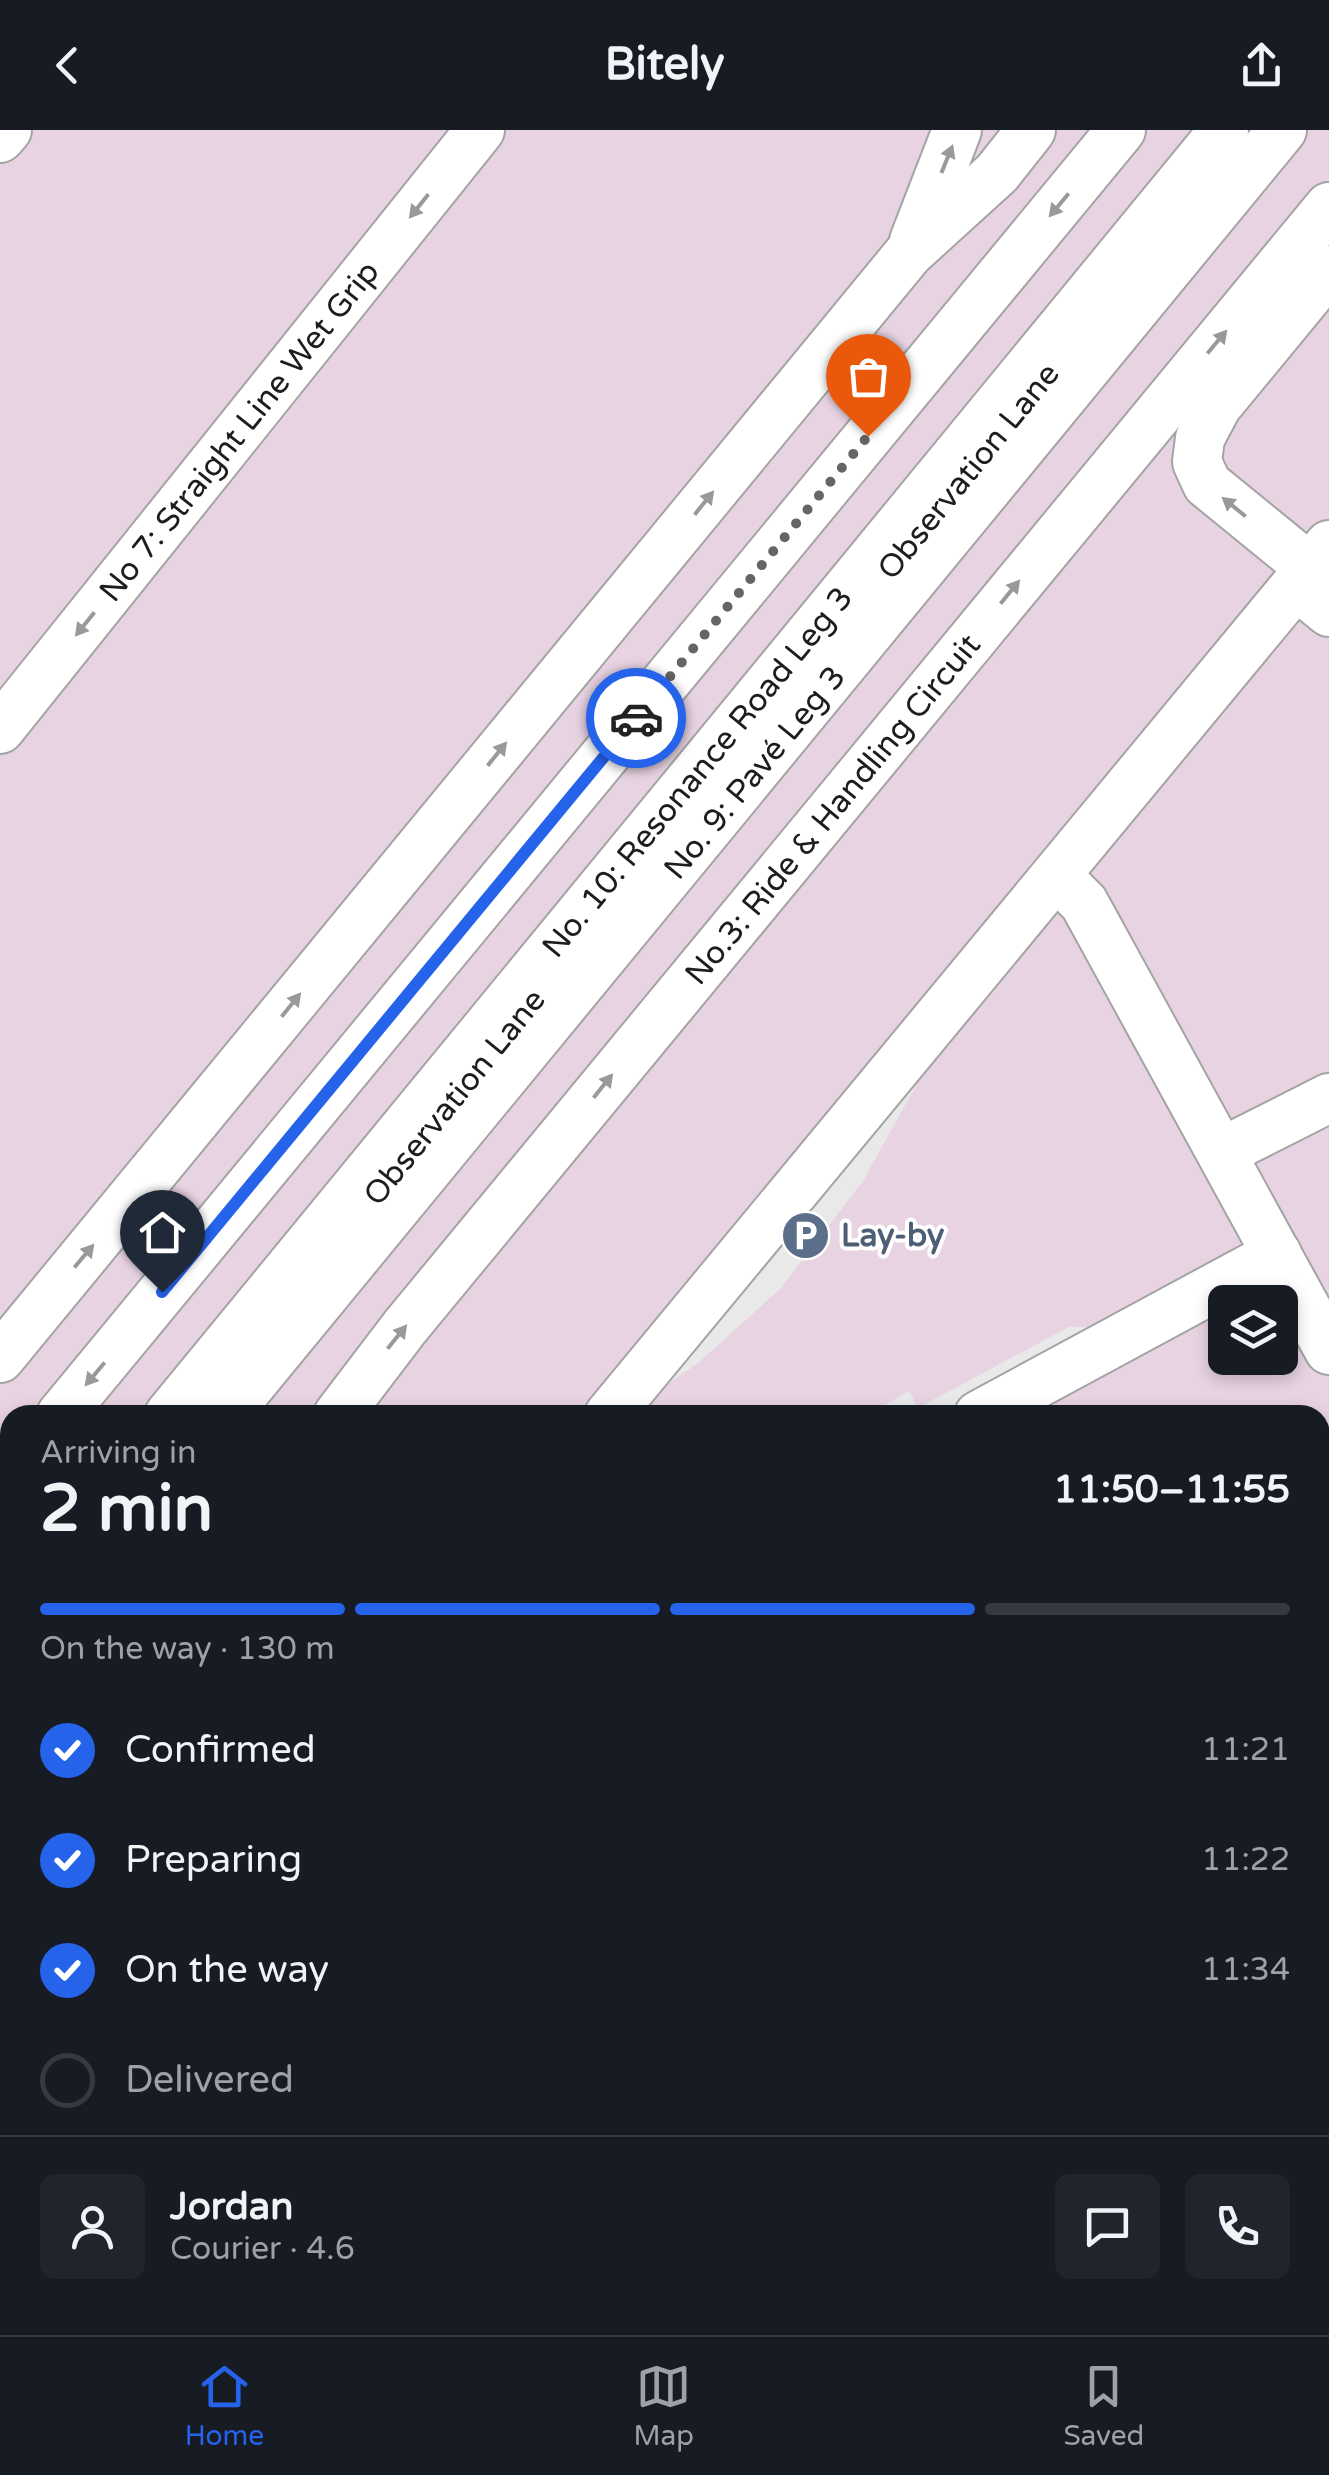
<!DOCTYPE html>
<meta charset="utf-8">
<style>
body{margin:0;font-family:"Varela Round",sans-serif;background:#20242c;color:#f1f3f6;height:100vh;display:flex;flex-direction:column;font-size:38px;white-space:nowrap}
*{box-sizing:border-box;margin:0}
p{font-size:32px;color:#9ea1a6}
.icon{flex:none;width:55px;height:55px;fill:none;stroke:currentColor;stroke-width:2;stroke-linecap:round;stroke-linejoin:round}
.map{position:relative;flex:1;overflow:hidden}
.side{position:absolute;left:0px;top:1275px;width:1330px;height:930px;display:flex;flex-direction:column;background:#171b24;border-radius:30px 30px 0 0;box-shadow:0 5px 15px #0003}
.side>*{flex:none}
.buttons{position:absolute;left:1208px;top:1155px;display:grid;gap:20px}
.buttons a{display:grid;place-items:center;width:90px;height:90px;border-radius:15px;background:#171b24;box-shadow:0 5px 15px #0003;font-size:50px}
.pin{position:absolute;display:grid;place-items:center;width:85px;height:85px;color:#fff;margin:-102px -42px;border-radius:50% 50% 50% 0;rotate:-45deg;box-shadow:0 0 10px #0007}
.pin .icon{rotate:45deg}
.courier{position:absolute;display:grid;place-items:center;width:100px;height:100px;margin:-50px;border:8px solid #2563eb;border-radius:50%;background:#fff;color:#222;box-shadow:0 2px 12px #0007}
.overview em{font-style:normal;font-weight:800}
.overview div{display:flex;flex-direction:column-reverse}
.overview{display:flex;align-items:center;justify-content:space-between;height:170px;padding:0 40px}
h1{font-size:65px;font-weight:800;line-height:75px}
.bar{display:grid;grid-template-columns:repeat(4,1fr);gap:15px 10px;align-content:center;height:120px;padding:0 40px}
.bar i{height:12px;border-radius:8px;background:#363941}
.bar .selected{background:#2563eb}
.bar p{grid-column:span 4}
.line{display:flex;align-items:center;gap:25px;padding:0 40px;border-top:2px solid #363941}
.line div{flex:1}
.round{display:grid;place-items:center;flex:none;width:105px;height:105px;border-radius:15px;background:#20242c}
ol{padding:0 40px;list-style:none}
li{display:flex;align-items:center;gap:30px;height:110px}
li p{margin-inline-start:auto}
li .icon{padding:10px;border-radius:50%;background:#2563eb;color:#fff;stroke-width:4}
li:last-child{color:#9ea1a6}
li i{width:55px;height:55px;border:5px solid #363941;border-radius:50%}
header{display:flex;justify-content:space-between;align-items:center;height:130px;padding:0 40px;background:#171b24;font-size:45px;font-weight:800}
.tabs{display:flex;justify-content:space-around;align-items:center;height:140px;border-top:2px solid #363941;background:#171b24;font-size:28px;color:#9ea1a6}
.tabs a{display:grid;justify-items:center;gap:5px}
.tabs .selected{color:#2563eb}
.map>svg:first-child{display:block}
</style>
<header><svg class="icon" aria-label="back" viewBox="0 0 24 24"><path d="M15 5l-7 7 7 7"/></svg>Bitely<svg class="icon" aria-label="share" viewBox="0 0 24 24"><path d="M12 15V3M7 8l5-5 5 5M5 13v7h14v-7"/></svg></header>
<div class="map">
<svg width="1329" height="2205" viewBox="0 0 1329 2205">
<defs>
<pattern id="forest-firs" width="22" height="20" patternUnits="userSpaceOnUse" patternTransform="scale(2.5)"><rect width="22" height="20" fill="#a0d194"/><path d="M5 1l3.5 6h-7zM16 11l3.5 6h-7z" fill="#89b37f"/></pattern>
</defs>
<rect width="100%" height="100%" fill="#efece2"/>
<path fill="#e8d3e2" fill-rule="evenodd" d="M0 0H1329V2205H0ZM1225 1172H1280V1228H1225ZM10 1285H1320V2195H10Z"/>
<polygon fill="url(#forest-firs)" points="0,2145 10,2159 10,2195 31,2195 33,2205 0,2205"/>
<g fill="#e9e9e9">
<polygon points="919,950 863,1051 780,1159 698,1233 659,1260"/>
<polygon points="1069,1197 1103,1197 938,1285 868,1285 909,1261 918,1278"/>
</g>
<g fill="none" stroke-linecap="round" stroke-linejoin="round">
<defs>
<g id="minor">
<polyline points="0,8 7,0"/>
<polyline points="914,111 957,0"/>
<polyline points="1310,438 1207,354 1197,332 1200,308 1217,276 1329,140"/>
<polyline points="1296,455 1329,482"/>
<path id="s1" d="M0 599 480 0"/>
<polyline points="1057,746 1084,773 1329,1220"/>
<polyline points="1222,1022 1329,968"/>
<polyline points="0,1228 909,123 997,43 1031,0"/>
<polyline points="61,1285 1121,0"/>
<path id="s2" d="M169 1285 1224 0"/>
<path id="s3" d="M226 1285 1282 0"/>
<path id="s4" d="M338 1285 405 1197 1329 77"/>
<polyline points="609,1285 1329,415"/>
<polyline points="979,1285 1277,1124"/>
<polyline points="0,1359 10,1347"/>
<polyline points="0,1520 10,1508"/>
<polyline points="1320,1659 1329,1654"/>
<polyline points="0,2051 10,2063"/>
<polyline points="88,2195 92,2205"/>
<polyline points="278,2195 283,2205"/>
<polyline points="416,2195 423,2205"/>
<polyline points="671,2195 684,2205"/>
<polyline points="1287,2205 1307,2195"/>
</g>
</defs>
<use href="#minor" stroke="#a4a4a4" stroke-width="52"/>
<use href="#minor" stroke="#fff" stroke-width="48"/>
</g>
<defs><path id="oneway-solid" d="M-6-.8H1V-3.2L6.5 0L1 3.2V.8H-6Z" transform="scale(2.5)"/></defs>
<g fill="#999">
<use href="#oneway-solid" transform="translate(947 29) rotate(-68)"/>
<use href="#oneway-solid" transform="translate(1059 75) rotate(130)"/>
<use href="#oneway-solid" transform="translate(419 76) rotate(129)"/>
<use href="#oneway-solid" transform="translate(1217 212) rotate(-50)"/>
<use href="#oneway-solid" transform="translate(704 373) rotate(-51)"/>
<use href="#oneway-solid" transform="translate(1234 377) rotate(-141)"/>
<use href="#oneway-solid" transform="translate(1010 462) rotate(-51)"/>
<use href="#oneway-solid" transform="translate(85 494) rotate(129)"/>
<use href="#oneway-solid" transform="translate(497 624) rotate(-51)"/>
<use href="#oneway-solid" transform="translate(291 875) rotate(-51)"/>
<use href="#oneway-solid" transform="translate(603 956) rotate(-51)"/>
<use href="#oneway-solid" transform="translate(84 1126) rotate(-50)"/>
<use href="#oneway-solid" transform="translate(397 1207) rotate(-51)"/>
<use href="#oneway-solid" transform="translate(95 1244) rotate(130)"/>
</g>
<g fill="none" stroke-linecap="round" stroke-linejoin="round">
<polyline stroke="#666562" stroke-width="10" stroke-dasharray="0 18" points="636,588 868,306"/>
<polyline stroke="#2563eb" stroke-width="12" points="162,1162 636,588"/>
</g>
<defs>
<symbol id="parking-disc" viewBox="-11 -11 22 22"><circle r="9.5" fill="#5c6f8a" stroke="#fff"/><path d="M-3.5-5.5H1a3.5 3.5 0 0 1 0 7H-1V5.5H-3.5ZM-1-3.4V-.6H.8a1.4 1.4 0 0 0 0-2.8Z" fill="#fff"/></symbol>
</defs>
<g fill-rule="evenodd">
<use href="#parking-disc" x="778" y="1078" width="55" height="55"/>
</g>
<g text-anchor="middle" stroke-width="8" stroke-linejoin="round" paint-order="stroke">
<g font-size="32" fill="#1d1d1d" stroke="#fff">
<text dy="11" stroke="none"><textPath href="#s1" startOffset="382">No 7: Straight Line Wet Grip</textPath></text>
<text transform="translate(968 341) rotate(-51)" y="11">Observation Lane</text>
<text dy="11" stroke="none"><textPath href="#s2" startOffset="832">No. 10: Resonance Road Leg 3</textPath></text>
<text dy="11" stroke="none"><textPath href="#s3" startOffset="832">No. 9: Pavé Leg 3</textPath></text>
<text dy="11" stroke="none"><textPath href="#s4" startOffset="782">No.3: Ride &amp; Handling Circuit</textPath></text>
<text transform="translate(454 967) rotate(-51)" y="11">Observation Lane</text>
</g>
<g font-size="32" font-weight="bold" fill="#4e5e75" stroke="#fff" text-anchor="start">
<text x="841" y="1116">Lay-by</text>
</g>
</g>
</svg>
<div class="buttons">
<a><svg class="icon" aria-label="layers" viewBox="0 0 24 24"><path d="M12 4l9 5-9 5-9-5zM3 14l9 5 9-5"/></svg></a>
</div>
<div class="pin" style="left:868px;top:306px;background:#ea580c"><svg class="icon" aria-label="bag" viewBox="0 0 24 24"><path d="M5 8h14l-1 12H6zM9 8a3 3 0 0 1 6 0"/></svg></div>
<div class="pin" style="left:162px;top:1162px;background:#1f2937"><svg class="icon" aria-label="home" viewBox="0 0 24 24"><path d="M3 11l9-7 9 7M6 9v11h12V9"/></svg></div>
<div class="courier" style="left:636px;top:588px"><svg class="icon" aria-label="car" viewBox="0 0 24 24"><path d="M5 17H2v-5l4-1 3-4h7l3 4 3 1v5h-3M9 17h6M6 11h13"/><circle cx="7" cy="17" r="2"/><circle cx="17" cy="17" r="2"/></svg></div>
<section class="side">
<div class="overview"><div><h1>2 min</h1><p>Arriving in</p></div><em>11:50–11:55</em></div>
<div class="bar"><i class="selected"></i><i class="selected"></i><i class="selected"></i><i></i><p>On the way · 130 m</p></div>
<ol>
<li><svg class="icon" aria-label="check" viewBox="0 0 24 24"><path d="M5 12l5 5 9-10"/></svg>Confirmed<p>11:21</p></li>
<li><svg class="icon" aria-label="check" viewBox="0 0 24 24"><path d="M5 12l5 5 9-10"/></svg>Preparing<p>11:22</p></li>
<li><svg class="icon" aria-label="check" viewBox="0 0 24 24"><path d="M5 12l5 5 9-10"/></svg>On the way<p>11:34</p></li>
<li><i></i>Delivered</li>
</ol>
<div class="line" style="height:180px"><a class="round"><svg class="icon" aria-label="person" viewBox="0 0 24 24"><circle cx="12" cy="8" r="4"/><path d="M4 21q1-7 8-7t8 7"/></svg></a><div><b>Jordan</b><p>Courier · 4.6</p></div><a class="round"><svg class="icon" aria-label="chat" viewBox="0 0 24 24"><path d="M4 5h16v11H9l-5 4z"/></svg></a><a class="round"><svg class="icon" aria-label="phone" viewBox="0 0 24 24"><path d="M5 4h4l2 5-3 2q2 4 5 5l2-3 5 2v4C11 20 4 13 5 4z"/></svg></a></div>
</section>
</div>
<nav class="tabs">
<a class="selected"><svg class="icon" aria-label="home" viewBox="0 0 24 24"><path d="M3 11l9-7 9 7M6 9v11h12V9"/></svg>Home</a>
<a><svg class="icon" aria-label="map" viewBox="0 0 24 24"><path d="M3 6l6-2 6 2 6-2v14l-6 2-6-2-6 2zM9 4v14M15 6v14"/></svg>Map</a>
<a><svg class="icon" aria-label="saved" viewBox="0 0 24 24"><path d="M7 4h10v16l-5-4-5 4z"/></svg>Saved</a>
</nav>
